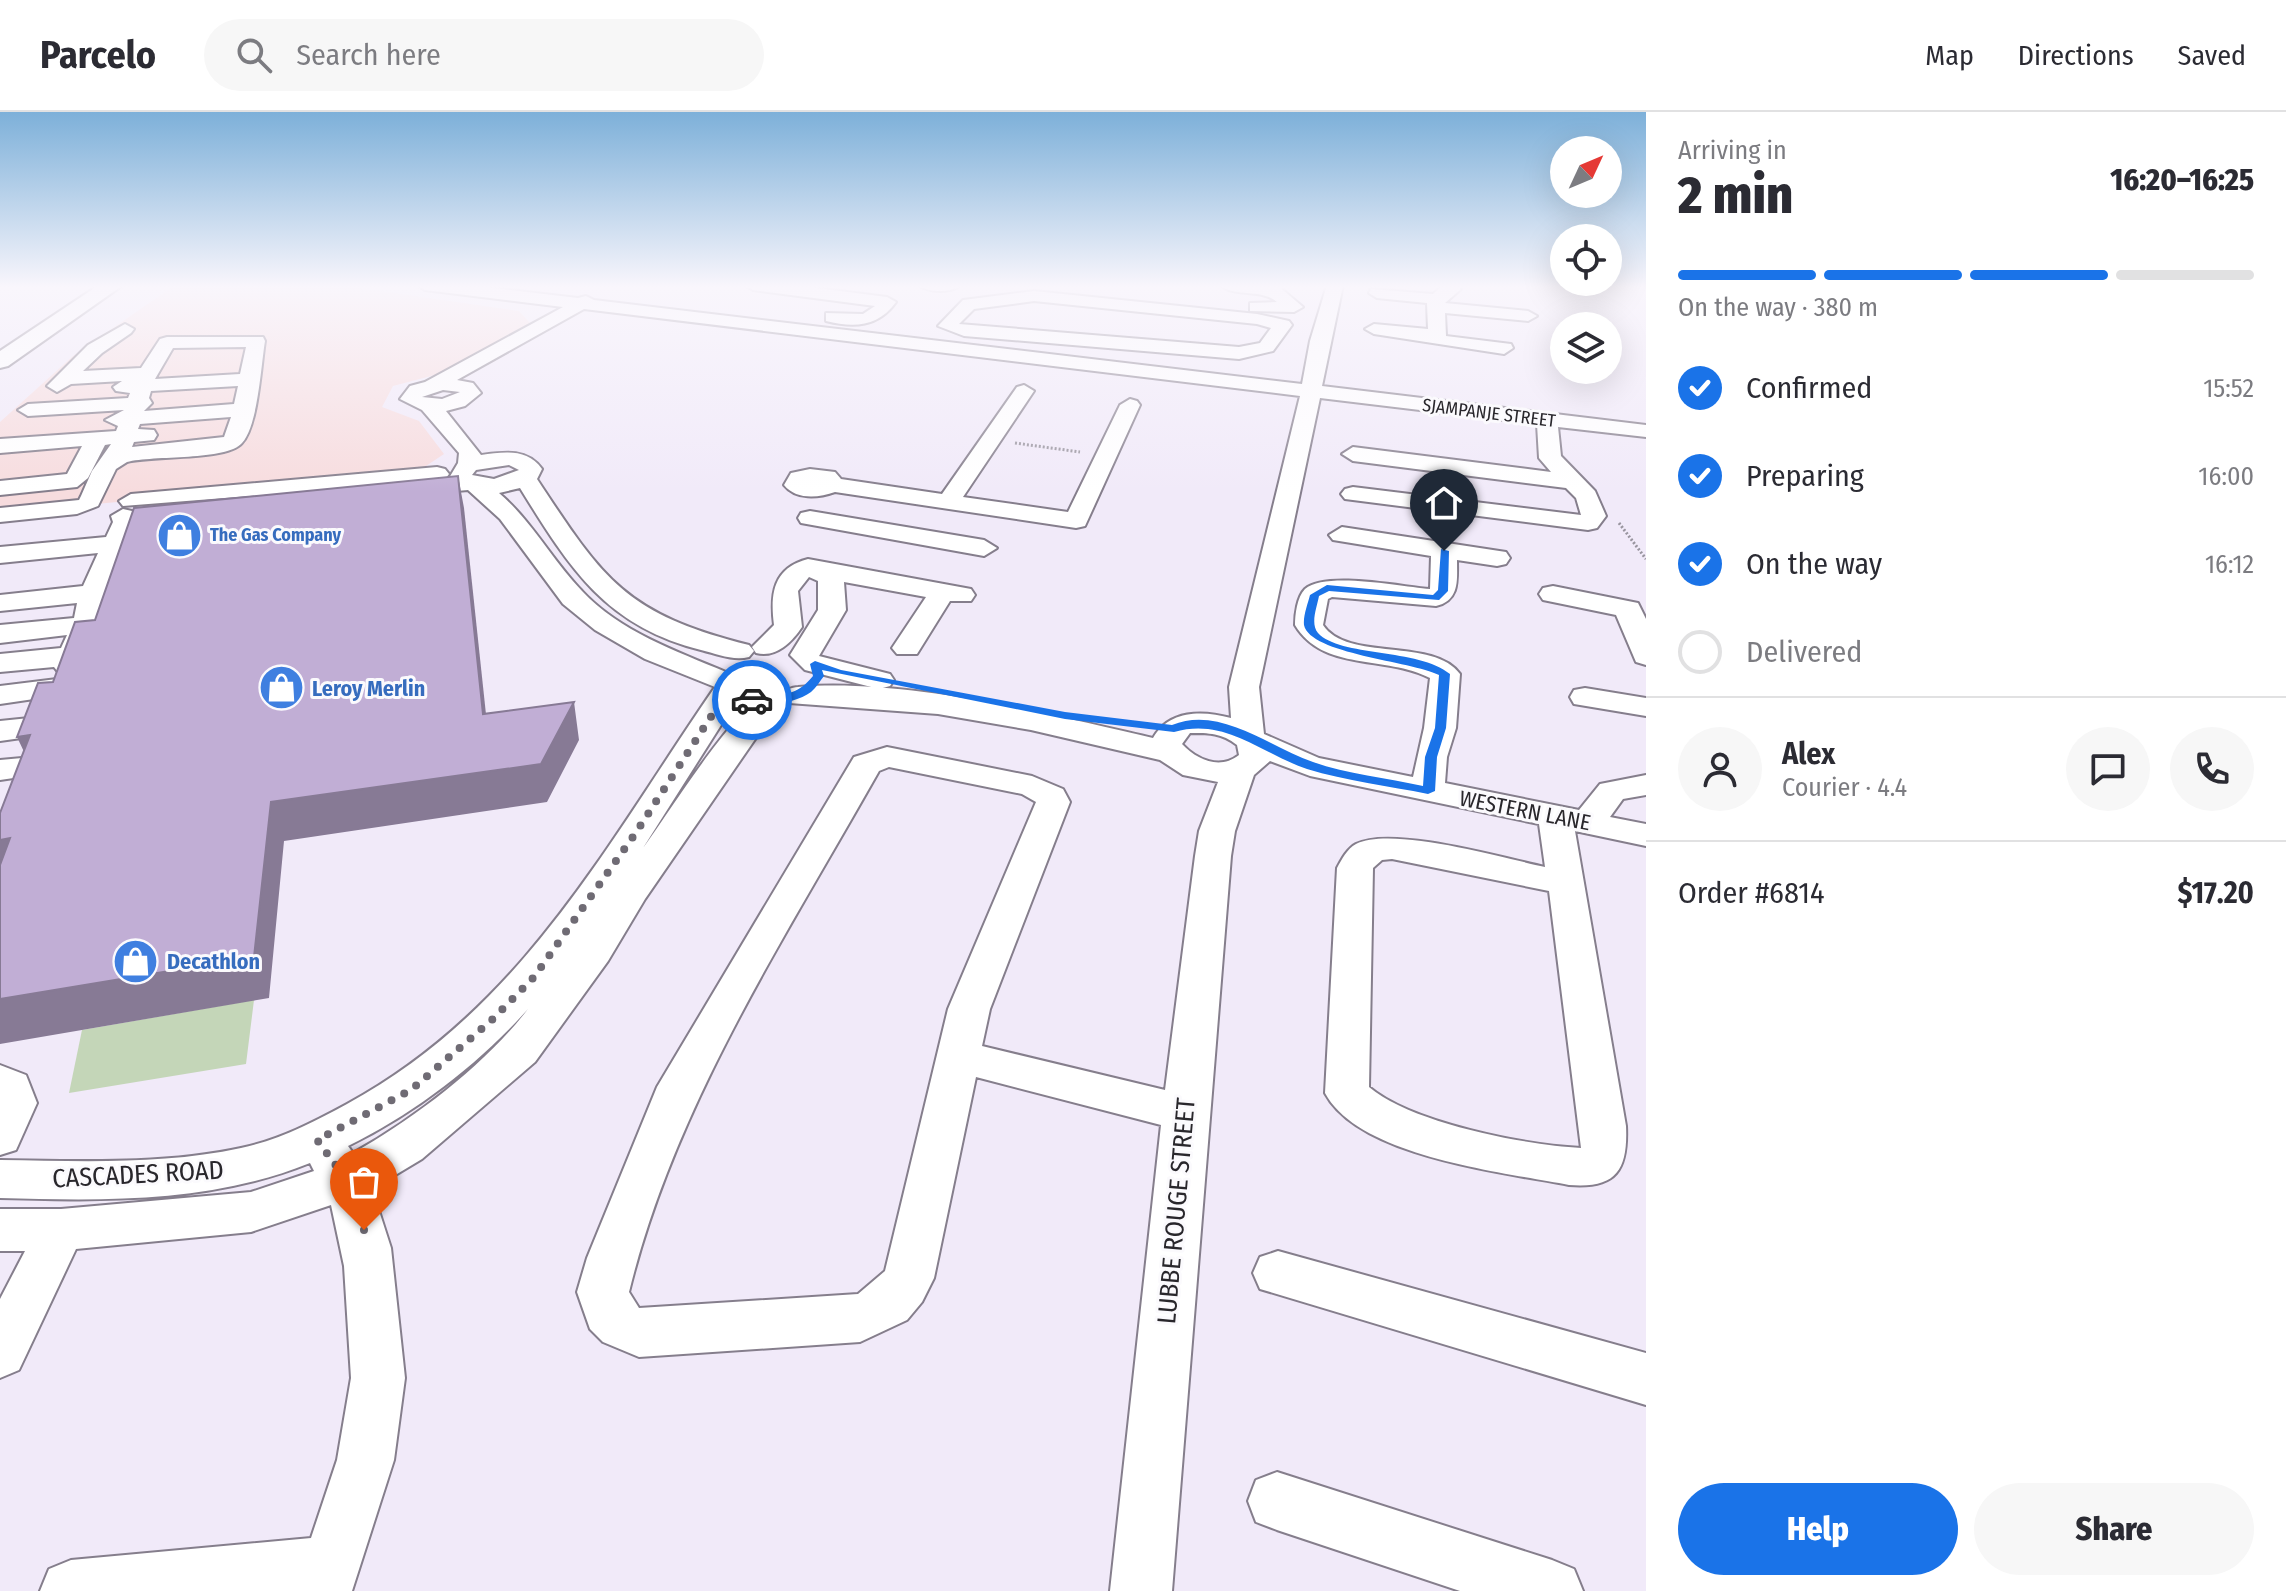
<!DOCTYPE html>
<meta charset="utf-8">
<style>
body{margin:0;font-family:"Fira Sans Condensed",sans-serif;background:#f7f7f7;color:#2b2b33;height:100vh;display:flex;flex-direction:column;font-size:30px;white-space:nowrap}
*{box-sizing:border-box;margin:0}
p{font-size:26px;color:#7c7c81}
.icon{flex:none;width:44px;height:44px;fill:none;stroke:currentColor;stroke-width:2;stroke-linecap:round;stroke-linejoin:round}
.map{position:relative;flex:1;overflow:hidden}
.side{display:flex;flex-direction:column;background:#fff;width:640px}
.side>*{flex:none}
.needle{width:52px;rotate:46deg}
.buttons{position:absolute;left:1550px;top:24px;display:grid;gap:16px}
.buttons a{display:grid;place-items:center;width:72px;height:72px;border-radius:50%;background:#fff;box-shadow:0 8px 32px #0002;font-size:40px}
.pin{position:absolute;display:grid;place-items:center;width:68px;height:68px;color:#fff;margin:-82px -34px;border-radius:50% 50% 50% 0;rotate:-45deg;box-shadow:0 0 8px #0007}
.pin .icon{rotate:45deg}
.courier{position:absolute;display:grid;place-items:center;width:80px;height:80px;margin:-40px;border:6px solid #1a73e8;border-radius:50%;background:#fff;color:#222;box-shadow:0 2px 10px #0007}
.summary em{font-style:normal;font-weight:800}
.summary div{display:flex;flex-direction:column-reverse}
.summary{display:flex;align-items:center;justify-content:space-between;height:136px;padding:0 32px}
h1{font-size:52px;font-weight:800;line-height:60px}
.bar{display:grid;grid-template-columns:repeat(4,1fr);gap:12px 8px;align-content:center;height:96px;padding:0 32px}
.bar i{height:10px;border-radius:6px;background:#e1e1e2}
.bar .on{background:#1a73e8}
.bar p{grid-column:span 4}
.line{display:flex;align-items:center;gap:20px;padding:0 32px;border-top:2px solid #e1e1e2}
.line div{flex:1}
.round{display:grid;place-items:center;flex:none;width:84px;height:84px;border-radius:42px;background:#f7f7f7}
ol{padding:0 32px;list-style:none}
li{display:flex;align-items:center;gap:24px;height:88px}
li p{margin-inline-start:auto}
li .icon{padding:8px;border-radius:50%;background:#1a73e8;color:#fff;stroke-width:4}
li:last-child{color:#7c7c81}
li i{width:44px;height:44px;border:4px solid #e1e1e2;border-radius:50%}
.primary-button{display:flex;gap:16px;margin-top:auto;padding:16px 32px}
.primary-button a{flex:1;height:92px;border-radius:48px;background:#1a73e8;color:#fff;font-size:32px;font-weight:800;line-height:92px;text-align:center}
.primary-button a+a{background:#f7f7f7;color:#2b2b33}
header{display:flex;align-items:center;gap:48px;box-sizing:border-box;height:112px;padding:0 40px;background:#fff;border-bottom:2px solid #e1e1e2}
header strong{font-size:38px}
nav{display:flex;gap:44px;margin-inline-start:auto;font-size:28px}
.search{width:560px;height:72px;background:#f7f7f7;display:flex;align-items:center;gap:20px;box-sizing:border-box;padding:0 28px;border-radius:44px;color:#7c7c81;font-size:30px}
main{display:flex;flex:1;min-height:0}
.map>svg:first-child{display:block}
</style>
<header>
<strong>Parcelo</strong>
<div class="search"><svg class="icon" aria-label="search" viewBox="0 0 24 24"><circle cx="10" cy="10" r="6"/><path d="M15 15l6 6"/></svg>Search here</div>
<nav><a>Map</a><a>Directions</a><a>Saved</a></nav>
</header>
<main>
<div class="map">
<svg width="1646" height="1479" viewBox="0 0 1646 1479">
<rect width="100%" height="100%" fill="#f1eaf9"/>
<polygon fill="#f7dcde" points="175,173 339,173 519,199 530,211 450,259 393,274 382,295 419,309 444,342 414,362 0,401 0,310 73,244"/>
<polygon fill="#c4d6b8" points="254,888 246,952 69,981 82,918"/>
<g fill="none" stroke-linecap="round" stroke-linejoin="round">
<defs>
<g id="minor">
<path d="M417 173H467L578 186 586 184 594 188 1302 272 1310 229 1327 173H1343L1322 274 1646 313V325L1558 315 1561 344 1595 379 1606 404 1597 416 1588 418 1345 387 1341 382 1345 377 1353 375 1581 403 1576 386 1566 376 1353 349 1342 342 1353 335 1551 360 1539 346 1537 312 1320 286 1259 575 1264 622 1319 646 1413 665 1424 616 1430 566C1386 543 1323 560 1295 513 1295 503 1297 485 1305 477 1326 459 1402 475 1430 477L1431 444 1333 428 1329 423 1342 415 1506 440 1510 446 1506 452 1497 454 1457 448C1457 468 1460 488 1436 494L1332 485 1328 487 1323 513C1347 550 1434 525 1460 562L1456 616 1447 645 1445 671 1579 698 1600 672 1646 663V683L1623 687 1610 705 1646 712V734L1575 719 1626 1014C1628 1057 1617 1077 1569 1073 1503 1060 1359 1045 1325 981L1337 756C1342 747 1347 737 1356 732 1392 714 1503 746 1545 755L1539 712 1310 664 1270 649 1254 663 1235 719 1231 744 1172 1479H1110L1161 1013 976 965 934 1166 922 1190 907 1208 860 1230 639 1245 603 1230 590 1217 577 1180 587 1146 657 975 854 645 887 635 1032 664 1063 677 1070 690 990 897 982 934 1165 978 1195 744 1199 719 1218 670 1183 663 1160 648 1031 618 938 602 789 591 760 620 645 787 608 849 535 950 422 1047 372 1077 391 1136 405 1266 394 1348 352 1479H40L49 1457 71 1448 311 1426 337 1348 351 1266 344 1154 331 1093 251 1120 76 1137 19 1258 0 1266V1187L25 1139H0V1097H61L251 1080 314 1059 310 1051C211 1091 106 1089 0 1086V1048C80 1049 163 1053 241 1036 279 1028 314 1010 347 992 523 896 606 733 715 575L645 547 595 518 563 492 500 407 468 378 410 383 402 381 398 376 401 372 123 394 119 389 131 382 437 355 445 357 449 362 446 366H449L458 351 459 341 422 298 400 287 410 274 425 270 563 195 425 178ZM584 197 1300 284 1229 575 1231 606C1202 598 1169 598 1153 626 1048 602 905 566 798 575 792 575 785 579 781 580 775 581 770 579 764 583 728 605 671 698 643 736L742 580 738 574 727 571 730 566 726 560C676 539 619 519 582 479 552 448 532 409 499 381L520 376C569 455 605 514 701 538 717 542 733 549 749 545L754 539 749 533C626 502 604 469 537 367L542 357C527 336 504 340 481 343L446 299 465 294 481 281 473 271 457 268ZM443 278 460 280 442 287 422 285ZM509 353 519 358 494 367 472 363 476 358ZM1190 621C1209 621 1222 621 1237 633L1239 643C1220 658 1197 648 1182 632ZM889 655 1022 682 1036 690 948 897 885 1159 858 1182 639 1196 629 1180C675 992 785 826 879 659ZM1392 747 1549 779 1581 1036C1525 1033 1411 1011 1369 975L1373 756 1382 748ZM528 897C485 953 414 1007 353 1041L348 1034C415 1001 478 953 528 897Z"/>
<path d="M745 173H793L887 185 896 190C878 215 854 216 826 209V201L863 202 875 194 753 178Z"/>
<path d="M919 173H961C952 181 928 181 919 173Z"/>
<path d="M1220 173H1277L1303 195 1294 200 1250 199V191L1277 190C1261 176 1235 186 1220 173Z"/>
<polygon points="1443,173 1459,173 1461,177 1445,191 1528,199 1537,204 1528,209 1445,201 1446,224 1511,232 1513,236 1504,242 1374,222 1365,217 1374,212 1428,217 1427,191 1377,186 1369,181 1371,177 1433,182"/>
<path d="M1034 179 1257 202 1289 209 1292 213 1273 239 1239 247 964 224 938 214 963 188ZM1034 189 1257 212 1271 216 1260 231 1239 235 959 212 974 197Z"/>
<path d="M125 212 134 217 131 221 102 241 83 259 141 256 160 227 167 225H263L265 229C261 253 258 314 242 331 227 349 153 343 127 350L116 357 98 394 77 402 0 410V396L79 388 81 384 92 359 111 332 105 333 88 366 77 375 0 383V369L67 362 82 334 0 341V327L116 319 118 314 105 308 124 298 28 304 18 298 28 292 128 286 130 281 116 279 113 275 122 269 71 272 57 280 47 274 88 233ZM246 235 240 262 155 267 173 236ZM238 274 234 292 144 299 152 291 149 286 151 279ZM231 305 224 325 132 335 134 330 154 328 157 323 154 318 138 317 140 312Z"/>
<path d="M1024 273 1034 279 963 385 1068 400 1120 293 1130 287 1137 289 1140 293 1085 414 1076 416 835 380C818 386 796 388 784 373L791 361 810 357 835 360 841 367 942 382 1017 275Z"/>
<polygon points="123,397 132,399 137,410 107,481 100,513 78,560 58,560 54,555 0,560 0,542 61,536 67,523 0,531 0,513 74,506 77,491 0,499 0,483 83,474 98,441 0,451 0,435 106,425 113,410 111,404"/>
<polygon points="810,399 984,428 997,436 984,444 801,411 798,406 801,401"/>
<path d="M808 447 971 477 975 483 971 489H950L917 542H897L892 536 926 485 844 470 846 498 819 544 890 562 894 568 890 574 879 577 805 558 790 543 818 498V469L809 465 798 479 802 515C791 531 776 546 756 541L752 535 774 513C770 482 773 456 808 447Z"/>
<polygon points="1553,474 1638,491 1646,507 1646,553 1636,550 1616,503 1543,488 1539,482 1543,476"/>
<polygon points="57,567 68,570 72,576 68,582 0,592 0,574"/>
<polygon points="1585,576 1646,586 1646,604 1574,592 1570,585 1574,578"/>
<polygon points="39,605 50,608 55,615 50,622 0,629 0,609"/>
<polygon points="22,646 34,649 39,656 34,663 0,668 0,648"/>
<polygon points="0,953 26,963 37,991 16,1038 0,1043"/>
<polygon points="1278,1139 1646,1241 1646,1293 1260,1177 1253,1161 1260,1145"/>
<polygon points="1277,1360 1552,1448 1574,1457 1583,1479 1460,1479 1277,1418 1256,1410 1248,1389 1256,1368"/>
</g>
<polygon id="major" points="99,173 123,173 8,254 0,256 0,239"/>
</defs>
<use href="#minor" stroke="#857e8c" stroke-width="4"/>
<use href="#major" stroke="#857e8c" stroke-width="4"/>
<g stroke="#99959f" stroke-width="3" stroke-dasharray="2 2" stroke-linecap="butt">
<polyline points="1015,331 1080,340"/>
<polyline points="1619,411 1646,447"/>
</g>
<use href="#minor" fill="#fff" fill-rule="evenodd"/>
<use href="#major" fill="#fff" fill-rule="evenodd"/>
</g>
<g fill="#877a95">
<polygon points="458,364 464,396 490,640 483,602"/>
<polygon points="574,590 579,628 547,690 284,729 269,886 0,932 0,887 271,690"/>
<polygon points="30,623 35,663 17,625"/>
<polygon points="10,726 10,769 0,750 0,728"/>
</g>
<polygon fill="#c1aed5" stroke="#877a95" stroke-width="2" points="458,364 483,602 574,590 541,652 271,690 254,845 0,887 0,753 10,726 0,728 0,701 30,623 17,625 38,571 53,570 75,510 95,508 134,396"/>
<linearGradient id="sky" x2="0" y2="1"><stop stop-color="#7db0d9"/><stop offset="0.46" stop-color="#f9f6fc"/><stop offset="1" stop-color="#f9f6fc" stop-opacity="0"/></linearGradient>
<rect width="1646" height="380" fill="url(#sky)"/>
<path fill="#1a73e8" d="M1441 437 1449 439 1448 479 1439 488 1329 479 1319 484C1317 495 1310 512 1318 521 1340 545 1418 536 1450 562L1446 616 1437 645 1435 679 1428 682C1389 674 1346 669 1307 657 1260 641 1225 605 1174 620L1065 607 822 558 824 564C820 569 816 576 811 580 797 591 761 597 746 588 769 574 788 595 813 564L810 552 815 549 841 558 1065 600 1172 613C1220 593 1269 635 1313 650 1347 662 1387 666 1423 674L1425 645 1435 616 1439 563C1411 549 1310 542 1304 513 1303 504 1308 491 1310 483L1327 473 1433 483 1438 478Z"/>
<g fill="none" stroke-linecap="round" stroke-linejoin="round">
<polyline stroke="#6f6b74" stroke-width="8" stroke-dasharray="0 14.4" points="364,1118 347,1068 317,1028 411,978 493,907 534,865 635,722 727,580 752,588"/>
</g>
<defs>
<symbol id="shop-disc" viewBox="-11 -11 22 22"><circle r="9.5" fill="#3f7fe0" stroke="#fbfafd"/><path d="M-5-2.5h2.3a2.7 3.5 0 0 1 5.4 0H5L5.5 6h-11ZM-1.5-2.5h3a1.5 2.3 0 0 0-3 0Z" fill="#fff"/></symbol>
</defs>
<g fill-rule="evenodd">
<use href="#shop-disc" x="154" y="398" width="51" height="51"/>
<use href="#shop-disc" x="256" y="550" width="51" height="51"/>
<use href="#shop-disc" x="110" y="824" width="51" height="51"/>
</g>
<g text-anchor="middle" stroke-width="6" stroke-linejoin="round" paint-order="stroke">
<g font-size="18" fill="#29272c" stroke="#fbfafd">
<text transform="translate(1489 301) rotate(7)" y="6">SJAMPANJE STREET</text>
</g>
<g font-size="18" font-weight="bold" fill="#366cbe" stroke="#fbfafd" text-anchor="start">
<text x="210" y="429">The Gas Company</text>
</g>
<g font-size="22" font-weight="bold" fill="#366cbe" stroke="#fbfafd" text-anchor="start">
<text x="312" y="584">Leroy Merlin</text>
<text x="167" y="857">Decathlon</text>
</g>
<g font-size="22" fill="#29272c" stroke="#fbfafd">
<text transform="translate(1525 698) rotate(11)" y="8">WESTERN LANE</text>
</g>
<g font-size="26" fill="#29272c" stroke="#fbfafd">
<text transform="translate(138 1062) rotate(-3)" y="9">CASCADES ROAD</text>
<text transform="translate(1176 1099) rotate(-85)" y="9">LUBBE ROUGE STREET</text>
</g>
</g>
</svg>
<div class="buttons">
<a><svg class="needle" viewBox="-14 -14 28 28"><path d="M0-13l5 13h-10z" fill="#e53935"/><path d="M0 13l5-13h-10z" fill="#7c7c81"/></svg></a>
<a><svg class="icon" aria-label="locate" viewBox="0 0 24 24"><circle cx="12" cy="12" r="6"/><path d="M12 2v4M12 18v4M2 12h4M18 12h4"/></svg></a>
<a><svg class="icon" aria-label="layers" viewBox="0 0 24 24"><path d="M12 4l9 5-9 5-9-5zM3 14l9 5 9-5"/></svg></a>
</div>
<div class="pin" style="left:364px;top:1118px;background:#ea580c"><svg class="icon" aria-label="bag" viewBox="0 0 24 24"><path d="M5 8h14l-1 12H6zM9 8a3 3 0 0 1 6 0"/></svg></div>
<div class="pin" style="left:1444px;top:439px;background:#1f2937"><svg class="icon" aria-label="home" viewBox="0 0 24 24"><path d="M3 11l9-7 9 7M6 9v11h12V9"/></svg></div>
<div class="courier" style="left:752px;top:588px"><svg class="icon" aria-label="car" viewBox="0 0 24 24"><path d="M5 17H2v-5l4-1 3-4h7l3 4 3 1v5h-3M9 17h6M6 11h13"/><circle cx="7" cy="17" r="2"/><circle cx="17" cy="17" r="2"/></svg></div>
</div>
<section class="side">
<div class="summary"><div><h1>2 min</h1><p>Arriving in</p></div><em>16:20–16:25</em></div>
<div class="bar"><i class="on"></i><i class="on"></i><i class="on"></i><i></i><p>On the way · 380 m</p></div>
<ol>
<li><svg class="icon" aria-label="check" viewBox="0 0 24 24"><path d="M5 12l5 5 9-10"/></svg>Confirmed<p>15:52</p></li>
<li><svg class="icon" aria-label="check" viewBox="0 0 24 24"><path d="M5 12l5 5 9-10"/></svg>Preparing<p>16:00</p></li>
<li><svg class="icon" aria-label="check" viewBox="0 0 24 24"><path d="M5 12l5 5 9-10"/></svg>On the way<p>16:12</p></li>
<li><i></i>Delivered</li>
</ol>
<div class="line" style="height:144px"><a class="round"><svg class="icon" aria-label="person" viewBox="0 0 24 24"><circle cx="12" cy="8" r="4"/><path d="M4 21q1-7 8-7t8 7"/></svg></a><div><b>Alex</b><p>Courier · 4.4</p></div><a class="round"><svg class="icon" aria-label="chat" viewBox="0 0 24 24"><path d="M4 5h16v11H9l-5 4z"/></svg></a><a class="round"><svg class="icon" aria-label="phone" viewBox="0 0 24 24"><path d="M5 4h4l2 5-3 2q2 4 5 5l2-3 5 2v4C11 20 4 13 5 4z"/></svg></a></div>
<div class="line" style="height:104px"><div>Order #6814</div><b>$17.20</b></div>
<div class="primary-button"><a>Help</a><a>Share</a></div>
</section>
</main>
